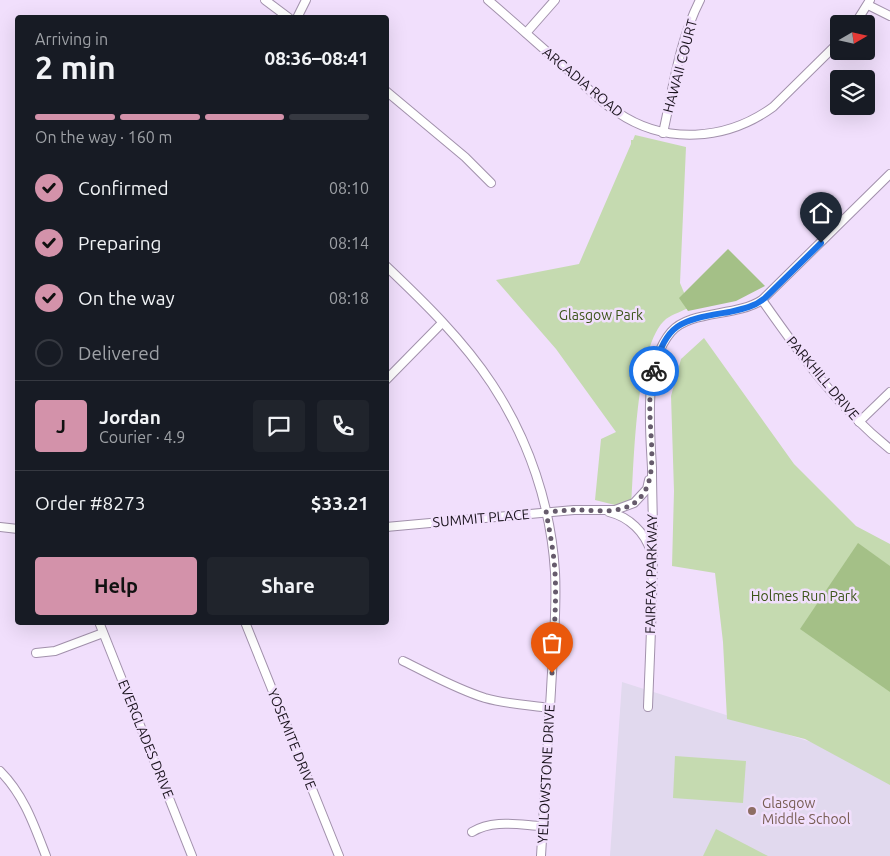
<!DOCTYPE html>
<meta charset="utf-8">
<style>
body{margin:0;font-family:Ubuntu,sans-serif;background:#20242c;color:#f1f3f6;height:100vh;display:flex;flex-direction:column;font-size:19px;white-space:nowrap}
*{box-sizing:border-box;margin:0}
p{font-size:16px;color:#9ea1a6}
.icon{flex:none;width:28px;height:28px;fill:none;stroke:currentColor;stroke-width:2;stroke-linecap:round;stroke-linejoin:round}
.map{position:relative;flex:1;overflow:hidden}
.sheet{position:absolute;left:15px;top:15px;width:374px;height:610px;display:flex;flex-direction:column;background:#171b24;border-radius:5px;box-shadow:0 5px 20px #0002}
.sheet>*{flex:none}
.needle{width:32px;rotate:81deg}
.buttons{position:absolute;left:830px;top:15px;display:grid;gap:10px}
.buttons a{display:grid;place-items:center;width:45px;height:45px;border-radius:5px;background:#171b24;box-shadow:0 5px 20px #0002;font-size:25px}
.pin{position:absolute;display:grid;place-items:center;width:42px;height:42px;color:#fff;margin:-51px -21px;border-radius:50% 50% 50% 0;rotate:-45deg;box-shadow:0 0 5px #0007}
.pin .icon{rotate:45deg}
.courier{position:absolute;display:grid;place-items:center;width:50px;height:50px;margin:-25px;border:4px solid #1a73e8;border-radius:50%;background:#fff;color:#222;box-shadow:0 1px 6px #0007}
.overview em{font-style:normal;font-weight:700}
.overview div{display:flex;flex-direction:column-reverse}
.overview{display:flex;align-items:center;justify-content:space-between;height:85px;padding:0 20px}
h1{font-size:32px;font-weight:700;line-height:38px}
.bar{display:grid;grid-template-columns:repeat(4,1fr);gap:8px 5px;align-content:center;height:60px;padding:0 20px}
.bar i{height:6px;border-radius:4px;background:#363941}
.bar .current{background:#d392aa}
.bar p{grid-column:span 4}
.line{display:flex;align-items:center;gap:12px;padding:0 20px;border-top:1px solid #363941}
.line div{flex:1}
.round{display:grid;place-items:center;flex:none;width:52px;height:52px;border-radius:5px;background:#20242c}
ol{padding:0 20px;list-style:none}
li{display:flex;align-items:center;gap:15px;height:55px}
li p{margin-inline-start:auto}
li .icon{padding:5px;border-radius:50%;background:#d392aa;color:#111;stroke-width:4}
li:last-child{color:#9ea1a6}
li i{width:28px;height:28px;border:2px solid #363941;border-radius:50%}
.primary-button{display:flex;gap:10px;margin-top:auto;padding:10px 20px}
.primary-button a{flex:1;height:58px;border-radius:5px;background:#d392aa;color:#111;font-size:20px;font-weight:700;line-height:58px;text-align:center}
.primary-button a+a{background:#20242c;color:#f1f3f6}
.map>svg:first-child{display:block}
</style>
<div class="map">
<svg width="890" height="856" viewBox="0 0 890 856">
<rect width="100%" height="100%" fill="#f1dffc"/>
<polygon fill="#e1d9ee" points="622,682 890,767 890,856 610,856"/>
<g fill="#c5dab0">
<path d="M635 135 686 147 680 283 690 307C683 311 673 314 666 319 635 344 634 468 631 509L595 500 601 439 616 432 556 349 496 280 579 264 631 144V140H633Z"/>
<polygon points="704,338 794,464 856,526 890,544 890,785 805,739 727,719 723,642 715,573 672,566 674,491 671,396 681,359"/>
<polygon points="675,756 746,761 743,803 673,798"/>
<polygon points="716,829 768,856 703,856"/>
</g>
<g fill="#a4c087">
<polygon points="728,249 765,286 736,301 688,311 679,298"/>
<polygon points="858,543 890,566 890,692 800,629"/>
</g>
<g fill="none" stroke-linecap="round" stroke-linejoin="round">
<defs>
<g id="minor">
<polyline points="265,0 289,18"/>
<path d="M488 0C515 23 541 47 568 70 584 84 599 101 617 112 665 145 726 141 773 107L839 42"/>
<polyline points="868,5 890,16"/>
<polyline points="297,18 306,0"/>
<polyline points="855,24 870,0"/>
<polyline points="526,33 555,0"/>
<polyline points="386,91 465,157 491,183"/>
<path d="M663 133C673 89 679 41 700 0"/>
<path d="M386 266C424 302 463 340 492 384 529 440 551 506 555 572 557 611 553 651 551 690 548 745 544 801 541 856"/>
<path d="M762 300C800 354 838 408 890 449"/>
<polyline points="386,380 442,323"/>
<polyline points="859,422 890,392"/>
<path d="M609 512C629 517 645 532 651 552"/>
<polyline points="0,527 18,529"/>
<polyline points="386,527 574,510 615,510 634,503 647,489 649,480"/>
<polyline points="99,622 192,856"/>
<polyline points="245,622 339,856"/>
<polyline points="36,653 55,651 103,633"/>
<path d="M403 661C430 674 456 689 485 698 506 704 528 705 550 708"/>
<path d="M648 707C650 652 653 596 653 540 653 516 652 492 652 468 650 428 643 365 671 332 690 310 736 317 762 300L890 174"/>
<path d="M0 771C24 795 34 825 46 856"/>
<path d="M472 832C493 819 519 825 543 826"/>
</g>
</defs>
<use href="#minor" stroke="#a291ac" stroke-width="10"/>
<use href="#minor" stroke="#fff" stroke-width="8"/>
</g>
<g fill="none" stroke-linecap="round" stroke-linejoin="round">
<path stroke="#665b6c" stroke-width="5" stroke-dasharray="0 9" d="M552 673C553 640 557 606 555 573 554 553 550 533 546 512 557 511 567 510 577 510 589 510 603 512 615 510 664 503 650 447 650 413 649 399 651 385 654 371"/>
<path stroke="#1a73e8" stroke-width="6" d="M654 371C666 321 683 320 729 312 743 309 754 307 765 298L821 243"/>
</g>
<circle fill="#8d6e63" stroke="#f1dffc" stroke-width="2" cx="752" cy="811" r="5"/>
<g text-anchor="middle" stroke-width="5" stroke-linejoin="round" paint-order="stroke">
<g font-size="14" fill="#1b141e" stroke="#f1dffc">
<text transform="translate(680 66) rotate(-75)" y="5">HAWAII COURT</text>
<text transform="translate(583 82) rotate(40)" y="5">ARCADIA ROAD</text>
<text transform="translate(823 378) rotate(50)" y="5">PARKHILL DRIVE</text>
<text transform="translate(481 518) rotate(-5)" y="5">SUMMIT PLACE</text>
<text transform="translate(651 574) rotate(-89)" y="5">FAIRFAX PARKWAY</text>
<text transform="translate(146 739) rotate(68)" y="5">EVERGLADES DRIVE</text>
<text transform="translate(292 739) rotate(68)" y="5">YOSEMITE DRIVE</text>
<text transform="translate(546 774) rotate(-87)" y="5">YELLOWSTONE DRIVE</text>
</g>
<g font-size="14" fill="#3b5418" stroke="#f1dffc">
<text x="601" y="320">Glasgow Park</text>
<text x="804" y="601">Holmes Run Park</text>
</g>
<g font-size="14" fill="#785e54" stroke="#f1dffc" text-anchor="start">
<text x="762" y="808">Glasgow<tspan x="762" dy="16">Middle School</tspan></text>
</g>
</g>
</svg>
<div class="buttons">
<a><svg class="needle" viewBox="-14 -14 28 28"><path d="M0-13l5 13h-10z" fill="#e53935"/><path d="M0 13l5-13h-10z" fill="#9ea1a6"/></svg></a>
<a><svg class="icon" aria-label="layers" viewBox="0 0 24 24"><path d="M12 4l9 5-9 5-9-5zM3 14l9 5 9-5"/></svg></a>
</div>
<div class="pin" style="left:552px;top:673px;background:#ea580c"><svg class="icon" aria-label="bag" viewBox="0 0 24 24"><path d="M5 8h14l-1 12H6zM9 8a3 3 0 0 1 6 0"/></svg></div>
<div class="pin" style="left:821px;top:243px;background:#1f2937"><svg class="icon" aria-label="home" viewBox="0 0 24 24"><path d="M3 11l9-7 9 7M6 9v11h12V9"/></svg></div>
<div class="courier" style="left:654px;top:371px"><svg class="icon" aria-label="bike" viewBox="0 0 24 24"><circle cx="6" cy="16" r="4"/><circle cx="18" cy="16" r="4"/><path d="M6 16l4-8h5l3 8M10 8l3 8H6M13 5h3"/></svg></div>
<section class="sheet">
<div class="overview"><div><h1>2 min</h1><p>Arriving in</p></div><em>08:36–08:41</em></div>
<div class="bar"><i class="current"></i><i class="current"></i><i class="current"></i><i></i><p>On the way · 160 m</p></div>
<ol>
<li><svg class="icon" aria-label="check" viewBox="0 0 24 24"><path d="M5 12l5 5 9-10"/></svg>Confirmed<p>08:10</p></li>
<li><svg class="icon" aria-label="check" viewBox="0 0 24 24"><path d="M5 12l5 5 9-10"/></svg>Preparing<p>08:14</p></li>
<li><svg class="icon" aria-label="check" viewBox="0 0 24 24"><path d="M5 12l5 5 9-10"/></svg>On the way<p>08:18</p></li>
<li><i></i>Delivered</li>
</ol>
<div class="line" style="height:90px"><b class="round" style="background:#d392aa;color:#111">J</b><div><b>Jordan</b><p>Courier · 4.9</p></div><a class="round"><svg class="icon" aria-label="chat" viewBox="0 0 24 24"><path d="M4 5h16v11H9l-5 4z"/></svg></a><a class="round"><svg class="icon" aria-label="phone" viewBox="0 0 24 24"><path d="M5 4h4l2 5-3 2q2 4 5 5l2-3 5 2v4C11 20 4 13 5 4z"/></svg></a></div>
<div class="line" style="height:65px"><div>Order #8273</div><b>$33.21</b></div>
<div class="primary-button"><a>Help</a><a>Share</a></div>
</section>
</div>
